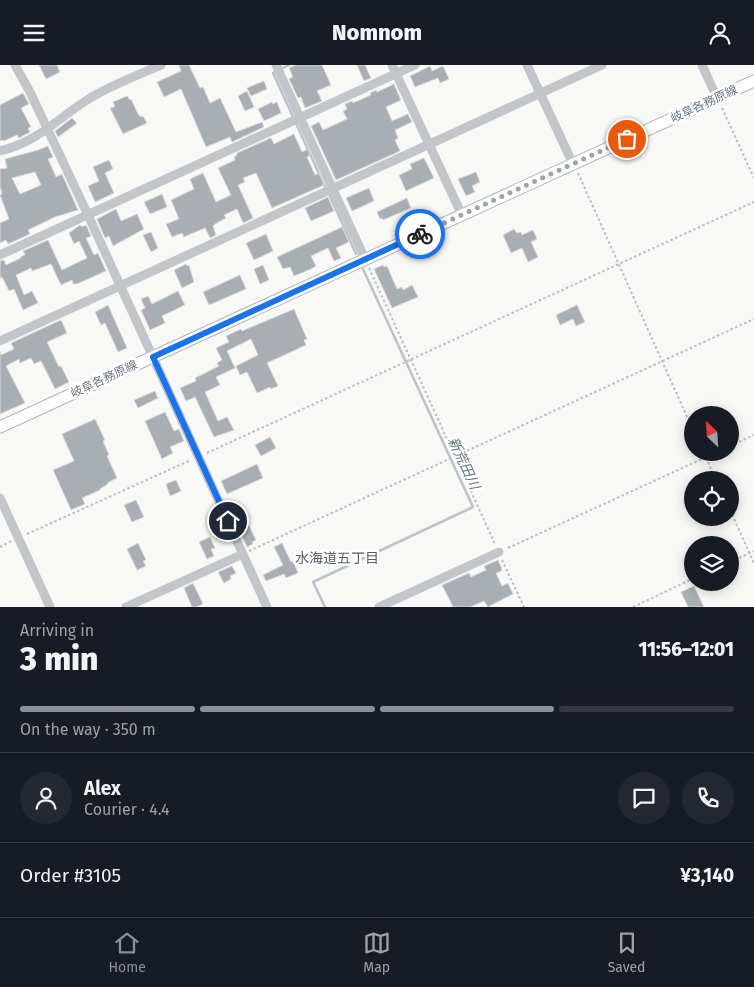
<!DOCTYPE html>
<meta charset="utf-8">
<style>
body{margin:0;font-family:"Fira Sans","Noto Sans JP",sans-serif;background:#242831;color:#f1f3f6;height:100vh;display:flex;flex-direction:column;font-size:19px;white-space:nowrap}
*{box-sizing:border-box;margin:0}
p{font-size:16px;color:#9ea1a6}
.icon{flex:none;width:28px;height:28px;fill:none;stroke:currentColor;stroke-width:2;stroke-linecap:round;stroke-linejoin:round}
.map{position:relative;height:542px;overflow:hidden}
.sheet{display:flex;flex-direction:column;background:#171b24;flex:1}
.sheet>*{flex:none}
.needle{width:32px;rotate:335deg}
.tools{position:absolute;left:684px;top:341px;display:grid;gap:10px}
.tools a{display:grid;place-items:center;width:55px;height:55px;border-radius:50%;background:#171b24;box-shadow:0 2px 12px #0003;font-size:25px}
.pin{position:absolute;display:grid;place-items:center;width:42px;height:42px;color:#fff;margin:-21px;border:2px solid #fff;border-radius:50%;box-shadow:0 1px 5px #0007}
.courier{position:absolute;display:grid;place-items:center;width:50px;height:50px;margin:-25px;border:4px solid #1a73e8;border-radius:50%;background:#fff;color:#222;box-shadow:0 1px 6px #0007}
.headline em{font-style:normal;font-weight:800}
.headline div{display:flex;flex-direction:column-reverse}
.headline{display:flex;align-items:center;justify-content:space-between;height:85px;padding:0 20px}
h1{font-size:32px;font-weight:800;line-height:38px}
.bar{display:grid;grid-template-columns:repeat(4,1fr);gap:8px 5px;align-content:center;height:60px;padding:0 20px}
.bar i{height:6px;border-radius:4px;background:#363941}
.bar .selected{background:#8c9099}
.bar p{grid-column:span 4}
.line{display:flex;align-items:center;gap:12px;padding:0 20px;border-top:1px solid #363941}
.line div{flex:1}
.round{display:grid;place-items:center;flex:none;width:52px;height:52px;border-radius:26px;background:#242831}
header{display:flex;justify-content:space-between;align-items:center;height:65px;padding:0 20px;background:#171b24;font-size:22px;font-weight:800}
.menu{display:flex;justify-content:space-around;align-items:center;height:70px;border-top:1px solid #363941;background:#171b24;font-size:14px;color:#9ea1a6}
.menu a{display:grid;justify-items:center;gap:2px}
.menu .selected{color:#8c9099}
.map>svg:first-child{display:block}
</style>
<header><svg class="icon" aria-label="menu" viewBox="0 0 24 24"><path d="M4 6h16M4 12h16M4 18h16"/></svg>Nomnom<svg class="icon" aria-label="person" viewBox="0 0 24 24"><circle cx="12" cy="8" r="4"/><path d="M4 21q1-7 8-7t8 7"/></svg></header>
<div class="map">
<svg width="754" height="542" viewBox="0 0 754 542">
<rect width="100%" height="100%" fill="#f8f8f6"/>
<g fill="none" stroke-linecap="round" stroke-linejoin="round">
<g stroke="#bac3c8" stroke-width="2.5">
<polyline points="281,4 289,0"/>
<polyline points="276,6 273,8 326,124"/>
<polyline points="329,129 356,189"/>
<polyline points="325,542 313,517 473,442 363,204"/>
</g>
</g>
<g fill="#a8aeb4" stroke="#dadad8" fill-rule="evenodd">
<polygon points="39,0 57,0 60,7 46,14"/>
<polygon points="179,0 189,0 200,23 203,22 210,38 220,33 236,67 262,57 264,62 232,77 230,72 206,82 181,24 164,32 157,17 181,6"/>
<polygon points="296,0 322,0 331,20 317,26 322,36 305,43 301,32 298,33 289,14 293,12 289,3"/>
<polygon points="357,0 365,0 371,13 364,16"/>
<polygon points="430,1 432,6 443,1 449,14 440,18 438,13 415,22 410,11"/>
<polygon points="264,16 267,24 251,31 247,23"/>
<polygon points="394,19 401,35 386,42 392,56 408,49 412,57 395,65 398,73 395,75 400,86 336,115 311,61 319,57 323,65 347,54 343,46 347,44 345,39 352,36 353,38 371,30 370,28 376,25 377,27"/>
<polygon points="247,26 254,42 245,46 238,31"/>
<polygon points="23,28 29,39 21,43 31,62 28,63 30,67 19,73 17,70 4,76 3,75 0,76 0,40"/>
<polygon points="127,31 130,35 131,34 138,49 141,52 143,51 147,58 123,69 110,43 115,42 113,37"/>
<polygon points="272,37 273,39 277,37 281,48 264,56 258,44"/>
<polygon points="72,53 77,58 58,72 55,66"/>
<polygon points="294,69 302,87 308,84 310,90 307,92 315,110 319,108 324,120 272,143 256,108 243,113 245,117 238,120 253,153 243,158 237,144 224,150 226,153 215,159 213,161 216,170 210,173 205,163 184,172 182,168 172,172 166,159 179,154 171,135 194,124 190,114 203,108 216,137 231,130 218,103 235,95 234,92 237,90 237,88 271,73 274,79"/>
<path d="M48 81 53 92 48 94 56 112 62 109 78 145 55 152 28 165 30 169 8 179 6 175 0 178V158L9 154 0 130 2 129 0 121V104L7 103 5 94 38 85ZM35 107 41 120 20 129 12 113Z"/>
<polygon points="424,93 434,113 406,126 399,110 412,104 410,99"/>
<polygon points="109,95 113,104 105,108 114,128 95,137 88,121 99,116 93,102"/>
<polygon points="476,107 480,117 472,121 475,127 466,131 458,114"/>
<polygon points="369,123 374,136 352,146 346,133"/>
<polygon points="162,129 167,142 150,149 144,137"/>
<polygon points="328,132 334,146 311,156 305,143"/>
<polygon points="407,133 411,143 383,155 382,153 380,154 377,147"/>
<polygon points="116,144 121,156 137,149 144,164 113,181 109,171 105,173 97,154"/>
<polygon points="80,160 82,162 86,160 91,171 86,173 94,190 98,188 106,206 77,219 73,219 72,215 61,220 51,199 32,206 31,203 16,210 24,230 32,226 38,238 23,245 14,224 9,226 2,212 0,213 0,196 4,195 6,200 8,199 21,193 20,192 25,190 23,186 48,175 62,205 87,193 79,176 74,179 69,168"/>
<polygon points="342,162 349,177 336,183 341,193 334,196 328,183 311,191 316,201 311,204 294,211 290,202 283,204 277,192"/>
<polygon points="514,164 517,168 521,167 522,170 533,165 537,174 531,177 538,192 528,197 522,183 511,188 503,170"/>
<polygon points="151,167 158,183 151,187 143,170"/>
<polygon points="266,169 273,186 254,195 246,178"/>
<polygon points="186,199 187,201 189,200 194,217 182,223 174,205"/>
<polygon points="263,200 269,215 260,219 254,204"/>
<polygon points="383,200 384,202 387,201 397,224 402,222 403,225 412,220 418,232 392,243 374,204"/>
<polygon points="240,210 246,224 209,240 203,227"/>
<polygon points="178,226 185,240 162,251 165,258 150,265 141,245 145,243 141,234 148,231 152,239"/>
<polygon points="108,240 127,283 118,287 105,258 101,260 95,247"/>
<polygon points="577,240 585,257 576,261 573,254 560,260 556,250"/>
<polygon points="294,244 307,274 304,275 306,280 267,298 278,321 271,324 270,322 257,328 247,307 240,310 236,301 258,290 251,274 227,286 235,303 216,312 220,320 205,327 218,356 227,352 234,365 214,372 195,332 186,336 180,323 196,316 195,313 219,301 217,298 222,295 216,283 229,277 226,271 241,264 242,266"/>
<polygon points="61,255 67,268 47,277 59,302 61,301 69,317 55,324 41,296 34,299 31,293 20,298 19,294 6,301 25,338 0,349 0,287 1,290 14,284 11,278"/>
<polygon points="155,326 158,333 138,343 134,335"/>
<polygon points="165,347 174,366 179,364 184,376 170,382 173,388 162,394 145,356"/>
<polygon points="95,354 105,375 103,376 109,390 107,391 117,413 107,418 108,419 100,424 100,425 82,433 85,439 71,445 53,405 74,396 62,369"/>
<polygon points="270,372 276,383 261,391 255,380"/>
<polygon points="257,399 263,413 227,429 221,416"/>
<polygon points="176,415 181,426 170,431 166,419"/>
<polygon points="136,435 144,452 132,457 124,440"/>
<polygon points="237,447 238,450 243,448 256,475 252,477 253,479 247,482 231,449"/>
<polygon points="210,472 215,483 211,484 214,491 207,494 199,477"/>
<polygon points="138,478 146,495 143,496 146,501 137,505 127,484"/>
<polygon points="282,478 291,497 293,496 298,508 286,513 284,509 266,516 263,510 283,500 274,482"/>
<polygon points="498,495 502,504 501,506 496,508 502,521 508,518 513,529 488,542 484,536 470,542 453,542 442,520 469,508 471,512 486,505 484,501"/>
<polygon points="232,501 236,508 230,511 231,514 224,518 218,507"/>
<polygon points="193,518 203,539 196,542 192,542 184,523"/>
<polygon points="694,521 704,542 688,542 681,527"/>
</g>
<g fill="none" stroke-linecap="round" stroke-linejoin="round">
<defs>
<polyline id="secondary" points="0,362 754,16"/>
</defs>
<use href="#secondary" stroke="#b2b7bc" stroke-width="13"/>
<g stroke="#babdbf" stroke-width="2" stroke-dasharray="2.5 2.5" stroke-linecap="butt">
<polyline points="722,43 754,113"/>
<polyline points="578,108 692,363"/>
<polyline points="369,203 495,479"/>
<polyline points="730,381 754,370"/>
<polyline points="207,388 754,137"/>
<polyline points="704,388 716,415"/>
<polyline points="730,445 754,498"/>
<polyline points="27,469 191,395"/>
<polyline points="0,482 11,476"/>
<polyline points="508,483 715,388"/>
<polyline points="249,486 754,254"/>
<polyline points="502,495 524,542"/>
<polyline points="730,497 754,486"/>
<polyline points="633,542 692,514"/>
</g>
<g stroke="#c2c5c9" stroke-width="9">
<polyline points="15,0 30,27 88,150 267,542"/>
<polyline points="276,0 365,194"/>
<polyline points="392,0 462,150"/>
<polyline points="527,0 573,99"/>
<polyline points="702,0 717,33"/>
<path d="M0 86C37 77 56 55 87 35 107 22 138 10 161 0"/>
<polyline points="0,190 415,0"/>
<polyline points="0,276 602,0"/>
<polyline points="0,433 50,542"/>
<polyline points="126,542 243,489"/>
<polyline points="379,542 499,487"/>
</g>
<use href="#secondary" stroke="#fff" stroke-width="11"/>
</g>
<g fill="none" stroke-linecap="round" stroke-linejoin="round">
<polyline stroke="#9ca4ac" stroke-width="5" stroke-dasharray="0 9" points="420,169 627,74"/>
<polyline stroke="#1a73e8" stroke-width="6" points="228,456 153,292 420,169"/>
</g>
<g text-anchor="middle" stroke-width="5" stroke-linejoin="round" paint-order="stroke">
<g font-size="12" fill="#6a7784" stroke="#fff">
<text transform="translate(704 39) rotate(-25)" y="4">岐阜各務原線</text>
<text transform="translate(104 314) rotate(-25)" y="4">岐阜各務原線</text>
</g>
<g font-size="14" font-style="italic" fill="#66777f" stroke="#fff">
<text transform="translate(464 398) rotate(65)" y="5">新荒田川</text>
</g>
<g font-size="14" fill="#57606a" stroke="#fff">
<text x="337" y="498">水海道五丁目</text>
</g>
</g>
</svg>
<div class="tools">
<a><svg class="needle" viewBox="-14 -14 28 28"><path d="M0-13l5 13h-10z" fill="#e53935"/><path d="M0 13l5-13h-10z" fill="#9ea1a6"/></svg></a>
<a><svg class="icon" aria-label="locate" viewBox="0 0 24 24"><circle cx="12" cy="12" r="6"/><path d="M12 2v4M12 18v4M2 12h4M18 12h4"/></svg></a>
<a><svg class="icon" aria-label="layers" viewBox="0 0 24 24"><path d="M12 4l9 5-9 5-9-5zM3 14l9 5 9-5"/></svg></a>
</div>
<div class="pin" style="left:627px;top:74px;background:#ea580c"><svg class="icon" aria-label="bag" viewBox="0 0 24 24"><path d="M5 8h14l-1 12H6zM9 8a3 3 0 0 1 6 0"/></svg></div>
<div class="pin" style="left:228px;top:456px;background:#1f2937"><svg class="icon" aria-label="home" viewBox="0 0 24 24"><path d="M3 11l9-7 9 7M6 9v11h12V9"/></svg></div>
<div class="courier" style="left:420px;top:169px"><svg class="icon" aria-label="bike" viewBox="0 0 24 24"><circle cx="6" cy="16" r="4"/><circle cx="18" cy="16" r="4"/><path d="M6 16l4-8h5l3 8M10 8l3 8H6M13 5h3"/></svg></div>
</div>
<section class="sheet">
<div class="headline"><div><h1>3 min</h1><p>Arriving in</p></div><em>11:56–12:01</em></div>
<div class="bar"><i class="selected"></i><i class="selected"></i><i class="selected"></i><i></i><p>On the way · 350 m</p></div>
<div class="line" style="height:90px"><a class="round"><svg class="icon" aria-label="person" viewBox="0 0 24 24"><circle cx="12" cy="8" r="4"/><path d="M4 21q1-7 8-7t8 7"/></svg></a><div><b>Alex</b><p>Courier · 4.4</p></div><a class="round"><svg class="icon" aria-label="chat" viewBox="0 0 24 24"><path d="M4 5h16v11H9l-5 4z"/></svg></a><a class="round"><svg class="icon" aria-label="phone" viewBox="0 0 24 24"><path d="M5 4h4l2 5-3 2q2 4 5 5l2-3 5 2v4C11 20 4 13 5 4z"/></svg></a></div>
<div class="line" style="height:65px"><div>Order #3105</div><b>¥3,140</b></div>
</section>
<nav class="menu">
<a class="selected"><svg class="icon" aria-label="home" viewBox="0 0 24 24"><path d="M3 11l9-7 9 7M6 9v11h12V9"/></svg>Home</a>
<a><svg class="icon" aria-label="map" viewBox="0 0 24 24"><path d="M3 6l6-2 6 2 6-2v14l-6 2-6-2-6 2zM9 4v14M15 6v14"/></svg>Map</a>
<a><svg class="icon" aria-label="saved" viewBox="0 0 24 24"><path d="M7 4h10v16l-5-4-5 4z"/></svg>Saved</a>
</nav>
